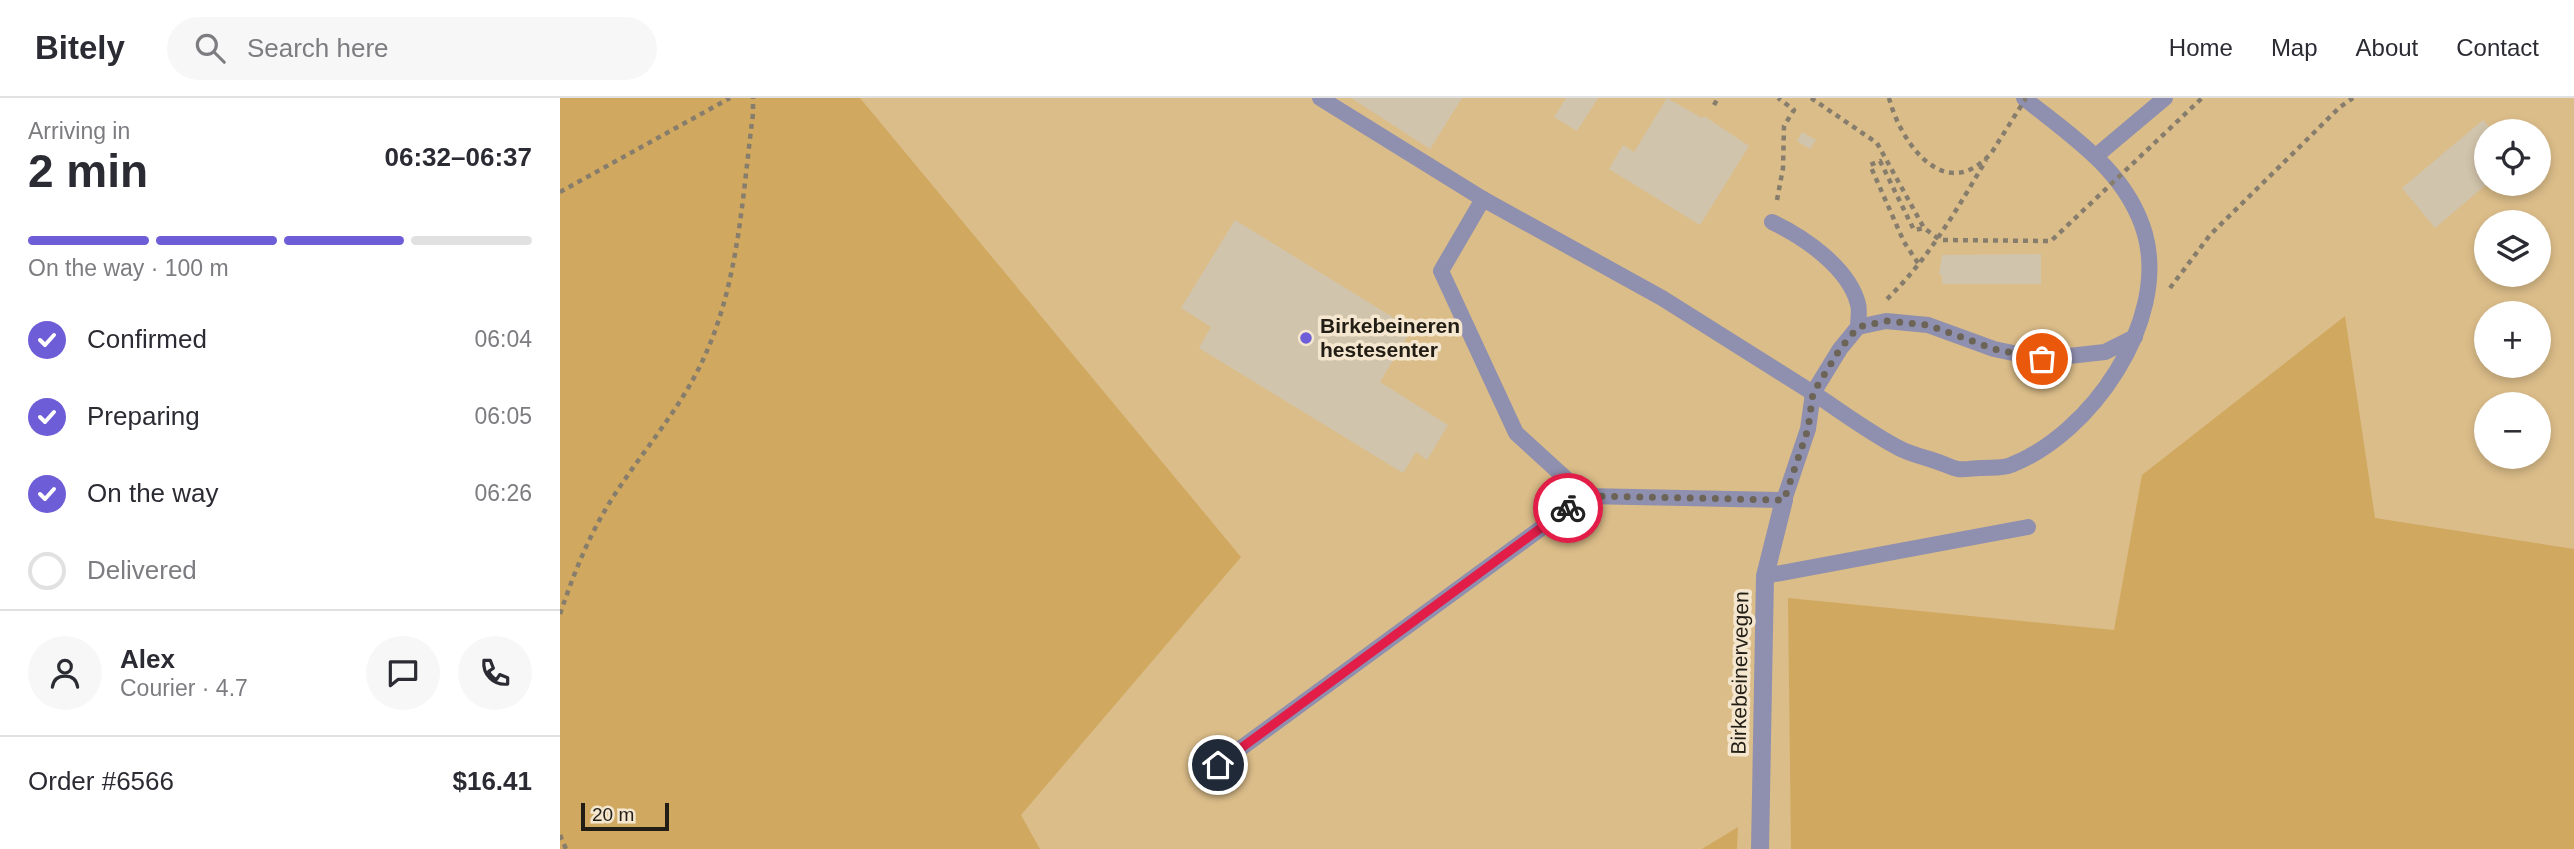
<!DOCTYPE html>
<meta charset="utf-8">
<style>
body{margin:0;font-family:Arial,sans-serif;background:#f7f7f7;color:#2b2b33;height:100vh;display:flex;flex-direction:column;font-size:26px;white-space:nowrap}
*{box-sizing:border-box;margin:0}
p{font-size:23px;color:#7c7c81}
.icon{flex:none;width:38px;height:38px;fill:none;stroke:currentColor;stroke-width:2;stroke-linecap:round;stroke-linejoin:round}
.map{position:relative;flex:1;overflow:hidden}
.details{display:flex;flex-direction:column;background:#fff;width:560px}
.details>*{flex:none}
.controls{position:absolute;left:1914px;top:21px;display:grid;gap:14px}
.controls a{display:grid;place-items:center;width:77px;height:77px;border-radius:50%;background:#fff;box-shadow:0 4px 10px #0003;font-size:35px}
.scale{position:absolute;left:21px;bottom:18px;width:88px;box-sizing:border-box;padding-left:7px;border:4px solid #231e15;border-top:0;font-size:19px;line-height:24px;white-space:nowrap;color:#231e15;-webkit-text-stroke:5px #f5e7cf;paint-order:stroke}
.pin{position:absolute;display:grid;place-items:center;width:60px;height:60px;color:#fff;margin:-30px;border:4px solid #fff;border-radius:50%;box-shadow:0 2px 7px #0007}
.courier{position:absolute;display:grid;place-items:center;width:70px;height:70px;margin:-35px;border:5px solid #e11d48;border-radius:50%;background:#fff;color:#222;box-shadow:0 2px 9px #0007}
.head em{font-style:normal;font-weight:700}
.head div{display:flex;flex-direction:column-reverse}
.head{display:flex;align-items:center;justify-content:space-between;height:119px;padding:0 28px}
h1{font-size:46px;font-weight:700;line-height:52px}
.bar{display:grid;grid-template-columns:repeat(4,1fr);gap:10px 7px;align-content:center;height:84px;padding:0 28px}
.bar i{height:9px;border-radius:5px;background:#e1e1e2}
.bar .current{background:#6d5dd7}
.bar p{grid-column:span 4}
.line{display:flex;align-items:center;gap:18px;padding:0 28px;border-top:2px solid #e1e1e2}
.line div{flex:1}
.round{display:grid;place-items:center;flex:none;width:74px;height:74px;border-radius:37px;background:#f7f7f7}
ol{padding:0 28px;list-style:none}
li{display:flex;align-items:center;gap:21px;height:77px}
li p{margin-inline-start:auto}
li .icon{padding:7px;border-radius:50%;background:#6d5dd7;color:#fff;stroke-width:4}
li:last-child{color:#7c7c81}
li i{width:38px;height:38px;border:4px solid #e1e1e2;border-radius:50%}
header{display:flex;align-items:center;gap:42px;box-sizing:border-box;height:98px;padding:0 35px;background:#fff;border-bottom:2px solid #e1e1e2}
header strong{font-size:33px}
nav{display:flex;gap:38px;margin-inline-start:auto;font-size:24px}
.search{width:490px;height:63px;background:#f7f7f7;display:flex;align-items:center;gap:18px;box-sizing:border-box;padding:0 24px;border-radius:38px;color:#7c7c81;font-size:26px}
main{display:flex;flex:1;min-height:0}
.map>svg:first-child{display:block}
</style>
<header>
<strong>Bitely</strong>
<div class="search"><svg class="icon" aria-label="search" viewBox="0 0 24 24"><circle cx="10" cy="10" r="6"/><path d="M15 15l6 6"/></svg>Search here</div>
<nav><a>Home</a><a>Map</a><a>About</a><a>Contact</a></nav>
</header>
<main>
<section class="details">
<div class="head"><div><h1>2 min</h1><p>Arriving in</p></div><em>06:32–06:37</em></div>
<div class="bar"><i class="current"></i><i class="current"></i><i class="current"></i><i></i><p>On the way · 100 m</p></div>
<ol>
<li><svg class="icon" aria-label="check" viewBox="0 0 24 24"><path d="M5 12l5 5 9-10"/></svg>Confirmed<p>06:04</p></li>
<li><svg class="icon" aria-label="check" viewBox="0 0 24 24"><path d="M5 12l5 5 9-10"/></svg>Preparing<p>06:05</p></li>
<li><svg class="icon" aria-label="check" viewBox="0 0 24 24"><path d="M5 12l5 5 9-10"/></svg>On the way<p>06:26</p></li>
<li><i></i>Delivered</li>
</ol>
<div class="line" style="height:126px"><a class="round"><svg class="icon" aria-label="person" viewBox="0 0 24 24"><circle cx="12" cy="8" r="4"/><path d="M4 21q1-7 8-7t8 7"/></svg></a><div><b>Alex</b><p>Courier · 4.7</p></div><a class="round"><svg class="icon" aria-label="chat" viewBox="0 0 24 24"><path d="M4 5h16v11H9l-5 4z"/></svg></a><a class="round"><svg class="icon" aria-label="phone" viewBox="0 0 24 24"><path d="M5 4h4l2 5-3 2q2 4 5 5l2-3 5 2v4C11 20 4 13 5 4z"/></svg></a></div>
<div class="line" style="height:91px"><div>Order #6566</div><b>$16.41</b></div>
</section>
<div class="map">
<svg width="2014" height="751" viewBox="0 0 2014 751">
<rect width="100%" height="100%" fill="#f5e7cf"/>
<path fill="#dbbd89" fill-rule="evenodd" d="M0 0H2014V751H0ZM1927 33H1979V86H1927ZM1927 124H1979V177H1927ZM1927 215H1979V268H1927ZM1927 306H1979V359H1927Z"/>
<g fill="#d0a85f">
<polygon points="0,0 300,0 681,459 461,717 480,751 0,751"/>
<polygon points="1785,218 1815,420 2014,451 2014,751 1231,751 1228,500 1554,532 1582,377"/>
<polygon points="1178,729 1177,751 1142,751"/>
</g>
<g fill="#d1c4ac">
<polygon points="791,0 902,0 870,51"/>
<polygon points="1006,0 1038,0 1017,33 994,19"/>
<polygon points="1107,0 1142,20 1144,18 1189,48 1140,127 1049,71 1063,47 1074,54"/>
<polygon points="1923,22 1933,33 1927,33 1927,86 1875,130 1842,90"/>
<polygon points="1242,34 1256,42 1250,51 1237,43"/>
<polygon points="675,122 852,231 820,284 888,327 867,362 856,354 843,375 639,250 651,229 621,210"/>
<polygon points="1481,156 1481,186 1382,186 1382,177 1379,177 1382,157"/>
</g>
<g fill="none" stroke-linecap="round" stroke-linejoin="round">
<g stroke="#877d6d" stroke-width="4.5" stroke-dasharray="5 5" stroke-linecap="butt">
<path d="M1329 0C1341 46 1386 108 1432 54"/>
<polyline points="1154,7 1158,0"/>
<polyline points="0,94 170,0"/>
<polyline points="1217,102 1223,70 1224,28 1234,12 1218,0"/>
<polyline points="1358,165 1344,144 1310,67 1320,63 1354,132 1364,130"/>
<polyline points="1610,190 1650,137 1780,9 1793,0"/>
<path d="M1327 201C1367 163 1398 110 1426 62"/>
<path d="M0 516C13 478 28 439 50 404 79 357 117 316 141 266 179 188 182 100 193 16V0"/>
<polyline points="0,737 6,751"/>
</g>
<g stroke="#8f8faf" stroke-width="16">
<polyline points="760,0 923,101 1102,200 1253,295 1280,251 1298,229 1326,223 1368,227 1434,251 1482,261 1545,254 1575,239"/>
<polyline points="1536,58 1605,0"/>
<polyline points="923,101 881,173 956,335 1025,398"/>
<path d="M1212 124C1244 139 1289 170 1298 206 1300 213 1298 222 1298 229"/>
<polyline points="1205,478 1468,429"/>
<path d="M658 667 1025 398 1224 402 1248 331 1253 295C1281 313 1314 338 1343 352 1354 357 1367 360 1378 364 1385 366 1392 370 1398 371 1405 372 1413 370 1420 370 1429 369 1442 371 1451 367 1531 336 1609 223 1585 136 1567 73 1512 39 1464 0"/>
</g>
<polyline stroke="#8f8faf" stroke-width="18" points="1200,751 1205,478 1224,402"/>
<g stroke="#877d6d" stroke-width="4.5" stroke-dasharray="5 5" stroke-linecap="butt">
<polyline points="1251,0 1317,45 1364,130 1380,142 1491,143 1642,0"/>
<polyline points="1432,54 1466,0"/>
</g>
</g>
<g fill="none" stroke-linecap="round" stroke-linejoin="round">
<polyline stroke="#6c6456" stroke-width="7" stroke-dasharray="0 12.6" points="1008,410 1025,398 1224,402 1248,331 1253,295 1280,251 1298,229 1326,223 1368,227 1434,251 1482,261"/>
<polyline stroke="#e11d48" stroke-width="9" points="658,667 1008,410"/>
</g>
<circle fill="#6d5dd7" stroke="#f5e7cf" stroke-width="2.5" cx="746" cy="240" r="7"/>
<g text-anchor="middle" stroke-width="7" stroke-linejoin="round" paint-order="stroke">
<g font-size="21" font-weight="bold" fill="#231e15" stroke="#f5e7cf" text-anchor="start">
<text x="760" y="235">Birkebeineren<tspan x="760" dy="24">hestesenter</tspan></text>
</g>
<g font-size="21" fill="#231e15" stroke="#f5e7cf">
<text transform="translate(1180 575) rotate(-89)" y="7">Birkebeinervegen</text>
</g>
</g>
</svg>
<div class="controls">
<a><svg class="icon" aria-label="locate" viewBox="0 0 24 24"><circle cx="12" cy="12" r="6"/><path d="M12 2v4M12 18v4M2 12h4M18 12h4"/></svg></a>
<a><svg class="icon" aria-label="layers" viewBox="0 0 24 24"><path d="M12 4l9 5-9 5-9-5zM3 14l9 5 9-5"/></svg></a>
<a>+</a>
<a>−</a>
</div>
<div class="scale">20 m</div>
<div class="pin" style="left:1482px;top:261px;background:#ea580c"><svg class="icon" aria-label="bag" viewBox="0 0 24 24"><path d="M5 8h14l-1 12H6zM9 8a3 3 0 0 1 6 0"/></svg></div>
<div class="pin" style="left:658px;top:667px;background:#1f2937"><svg class="icon" aria-label="home" viewBox="0 0 24 24"><path d="M3 11l9-7 9 7M6 9v11h12V9"/></svg></div>
<div class="courier" style="left:1008px;top:410px"><svg class="icon" aria-label="bike" viewBox="0 0 24 24"><circle cx="6" cy="16" r="4"/><circle cx="18" cy="16" r="4"/><path d="M6 16l4-8h5l3 8M10 8l3 8H6M13 5h3"/></svg></div>
</div>
</main>
